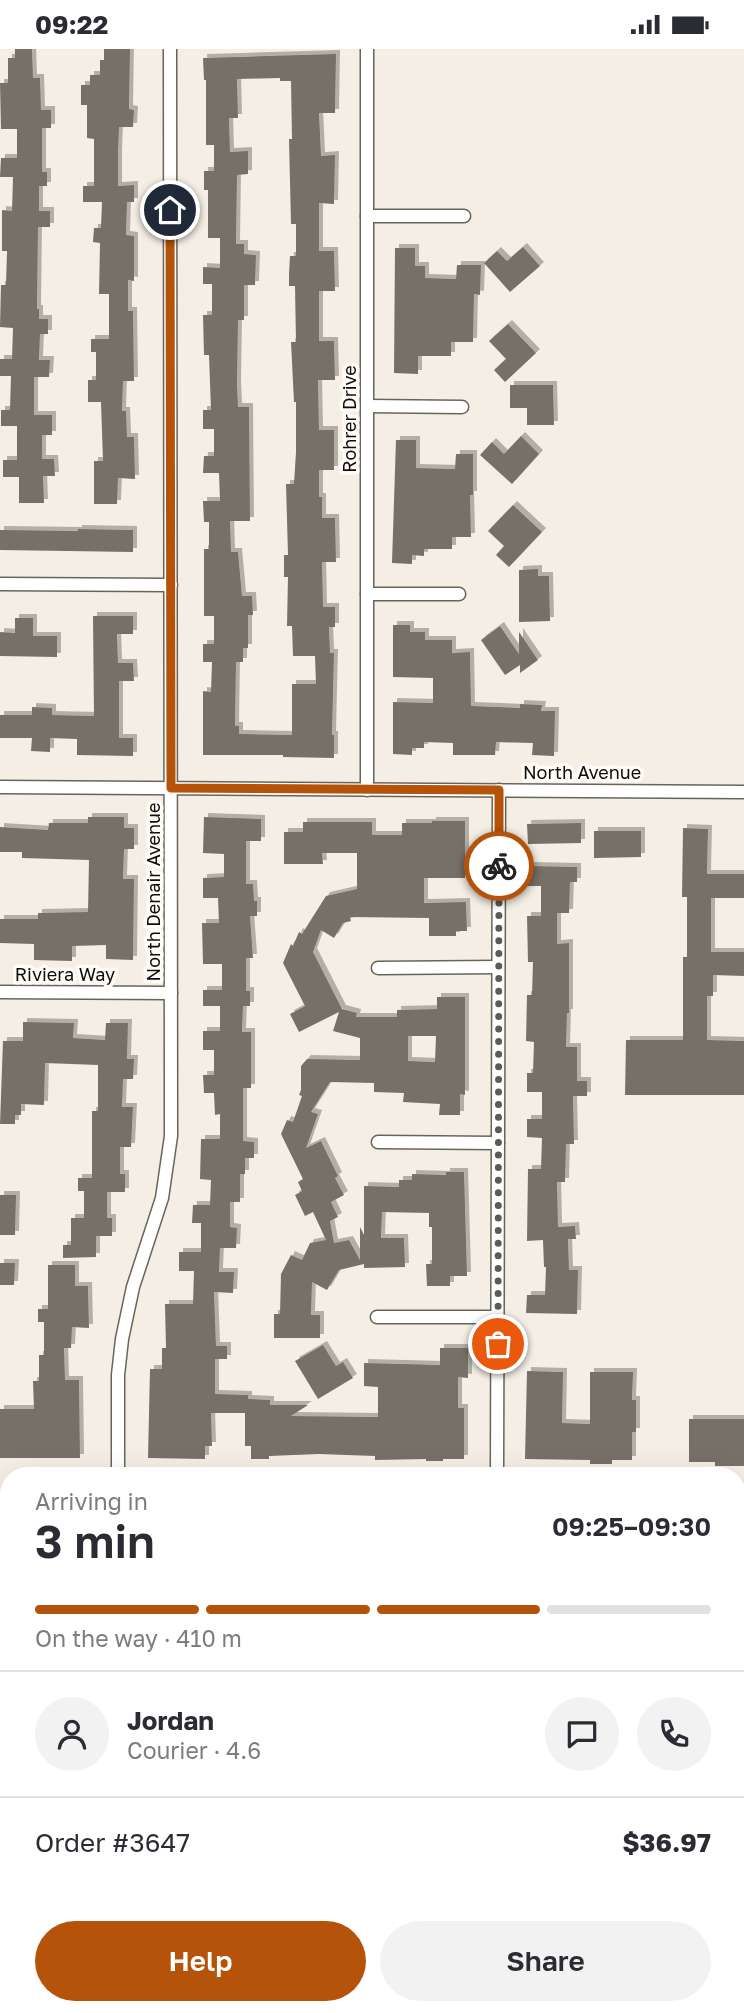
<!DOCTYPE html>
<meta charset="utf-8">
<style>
body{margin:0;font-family:"Golos Text",sans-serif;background:#f2f2f3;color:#2b2b33;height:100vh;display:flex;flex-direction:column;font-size:26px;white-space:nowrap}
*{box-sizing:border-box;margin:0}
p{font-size:23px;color:#7c7c81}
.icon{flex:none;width:38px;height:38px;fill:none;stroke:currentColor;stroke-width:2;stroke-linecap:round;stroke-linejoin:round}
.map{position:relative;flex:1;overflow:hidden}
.sheet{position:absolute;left:0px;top:1418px;width:746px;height:548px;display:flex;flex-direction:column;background:#fff;border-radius:28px 28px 0 0;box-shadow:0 7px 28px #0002}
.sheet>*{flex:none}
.pin{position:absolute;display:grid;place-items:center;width:60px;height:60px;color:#fff;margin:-30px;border:4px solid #fff;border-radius:50%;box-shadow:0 2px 7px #0007}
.courier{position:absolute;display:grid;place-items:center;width:70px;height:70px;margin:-35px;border:5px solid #b45309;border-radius:50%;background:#fff;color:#222;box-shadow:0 2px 9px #0007}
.head em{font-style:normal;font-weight:600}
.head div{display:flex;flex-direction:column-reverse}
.head{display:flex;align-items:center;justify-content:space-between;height:119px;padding:0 35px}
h1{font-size:46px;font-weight:600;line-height:52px}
.bar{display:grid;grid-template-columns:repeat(4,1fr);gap:10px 7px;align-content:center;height:84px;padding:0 35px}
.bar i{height:9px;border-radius:5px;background:#e1e1e2}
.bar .selected{background:#b45309}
.bar p{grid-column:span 4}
.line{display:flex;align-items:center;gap:18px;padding:0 35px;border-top:2px solid #e1e1e2}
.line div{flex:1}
.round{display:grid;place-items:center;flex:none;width:74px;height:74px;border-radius:37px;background:#f2f2f3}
.button{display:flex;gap:14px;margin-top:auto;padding:14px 35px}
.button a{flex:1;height:80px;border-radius:42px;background:#b45309;color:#fff;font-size:28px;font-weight:600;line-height:80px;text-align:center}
.button a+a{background:#f2f2f3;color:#2b2b33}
.status{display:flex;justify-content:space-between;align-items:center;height:49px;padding:0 35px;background:#fff;direction:ltr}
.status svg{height:19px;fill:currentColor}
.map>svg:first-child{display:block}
</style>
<div class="status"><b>09:22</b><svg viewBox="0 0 49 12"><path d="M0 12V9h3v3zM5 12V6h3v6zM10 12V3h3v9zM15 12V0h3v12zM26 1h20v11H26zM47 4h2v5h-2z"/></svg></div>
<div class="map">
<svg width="744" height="1964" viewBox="0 0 744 1964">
<defs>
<filter id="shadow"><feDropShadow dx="4" dy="-4" stdDeviation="0" flood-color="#0004"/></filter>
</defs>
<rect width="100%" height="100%" fill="#f4eee5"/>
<g fill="#767068" fill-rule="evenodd" filter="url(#shadow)">
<polygon points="15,0 32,0 33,29 40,29 41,61 51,61 51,79 42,79 42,123 47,123 47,137 39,137 39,162 50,162 50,178 38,178 37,260 39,260 39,270 48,270 48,285 40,285 39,311 50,311 49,328 34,328 34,366 52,366 52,386 42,386 42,410 54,410 55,427 43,427 44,454 19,454 19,428 3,428 3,411 17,411 17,377 1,377 1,361 10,361 11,327 0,327 0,310 12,310 13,279 0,278 1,236 6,236 7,202 2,202 2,161 12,162 13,128 0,128 1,109 17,109 17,80 1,80 0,34 8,34 8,9 15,9"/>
<polygon points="104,0 130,0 129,60 134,61 133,78 119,78 118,106 118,137 134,136 134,153 127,153 126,186 134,187 134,232 128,231 128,262 133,262 134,332 123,332 122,362 126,362 127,388 134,388 135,430 118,429 117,455 94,455 94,412 103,412 101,353 88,353 88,331 96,331 96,303 91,303 91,290 109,290 109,245 99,245 100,194 93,193 94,179 101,179 102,153 83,153 83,137 94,137 94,90 87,89 87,56 81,56 81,36 90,36 90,26 100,26 100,11 104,11"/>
<path d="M336 5 335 64H319L321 107 335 106 334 155 319 154V202H334L335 242H319V292H334L335 331H318L319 381H334V421H319V448H322V469H335L336 513H322L323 558H335V578H329L330 604H334L332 686H334V709L283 708V706H203V642L211 643 212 613H203V595H214V567H204V500H209V473H204L203 452H220L219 424H203L204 407H214V380H203V361H211L209 306H204L203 266H212V235H203V218L220 219V189H208V141H204V122H214V96H206V31H204L203 9ZM280 29V32H291L292 90H289L291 175H296V207H290L289 225V237H295L296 293H291L294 353H296V403L294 435H286L288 506H284V528H288L287 577H292L293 607H315L316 635H292V686L239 685V677H235L236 613H243V599H248V566H253L252 547H242L238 503H231L230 472H250L249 358H238L237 335 238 271H244V236H255L256 206 244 205V195H236L237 126 248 125V102L230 103 229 69H238L237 30Z"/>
<polygon points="523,198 540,217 510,243 484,214 497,202 507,212"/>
<polygon points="395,199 415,199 415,217 425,217 425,229 456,230 457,216 481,216 480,246 474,245 473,293 451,293 451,307 418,307 418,325 394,324"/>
<polygon points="508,275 536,304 505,333 494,321 506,310 489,292"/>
<polygon points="510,336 553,336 554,376 527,376 527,359 510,359"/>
<polygon points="521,387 539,405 512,435 480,406 492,393 504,405"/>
<polygon points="396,391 416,391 416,419 455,420 456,405 473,405 473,446 470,446 471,488 452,488 452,500 424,500 424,507 412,506 412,515 392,514"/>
<polygon points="513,456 542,483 509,518 496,506 504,497 488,482"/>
<polygon points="78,480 133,481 133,503 0,501 0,481 78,482"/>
<polygon points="538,520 538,527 549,527 550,572 519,573 519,521"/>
<polygon points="93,567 133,567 133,585 117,585 118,614 133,614 134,632 119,632 119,689 133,689 133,707 77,706 77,690 50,689 50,703 31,702 32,689 0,689 0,666 32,666 32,658 52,659 52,666 94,667"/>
<polygon points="15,569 33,569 33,587 57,587 57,608 0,607 0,583 15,584"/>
<polygon points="393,576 410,576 410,583 425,583 425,591 452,591 452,604 470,603 471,657 520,659 520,655 542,656 541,662 555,662 554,707 532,706 533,694 496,693 495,706 453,706 453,694 424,693 424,699 412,699 412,706 393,705 393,653 433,654 433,629 393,628"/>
<polygon points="500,577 519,605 519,583 538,611 520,624 520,616 505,626 481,591"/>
<polygon points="88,768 124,768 124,779 134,779 134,800 124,800 123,830 134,830 133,911 106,910 106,896 72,897 72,912 34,911 34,895 0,894 0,870 38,870 38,864 88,863 89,811 22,809 22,803 0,803 0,778 48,781 49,774 88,774"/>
<polygon points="204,768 261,770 261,792 246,792 246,835 253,835 254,852 257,852 257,867 250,867 253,909 246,909 246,942 250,942 250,957 243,957 242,983 251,983 251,1039 243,1039 243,1092 254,1093 254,1109 245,1109 245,1125 240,1125 240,1153 230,1153 230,1178 237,1179 236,1199 220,1199 219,1223 234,1223 233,1244 214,1243 216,1297 227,1297 227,1310 215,1310 215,1345 248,1346 248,1350 270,1351 270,1356 308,1356 291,1367 378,1368 378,1338 364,1337 364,1314 440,1316 440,1299 468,1299 468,1329 458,1328 458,1359 464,1359 464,1410 443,1410 443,1412 426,1412 426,1410 375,1411 375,1407 319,1405 269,1407 269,1410 251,1410 251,1397 245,1397 245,1364 211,1364 212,1397 205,1397 205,1410 148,1409 150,1320 162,1320 162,1299 166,1299 165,1255 193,1255 194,1222 179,1222 179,1203 201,1203 201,1174 192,1174 193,1156 210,1156 211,1131 200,1130 201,1090 220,1090 220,1065 215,1066 214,1044 204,1044 203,1026 214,1026 214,1001 203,1001 203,982 220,982 220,957 203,957 203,941 222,941 222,915 203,915 202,874 219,874 218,849 203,849 203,829 224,828 224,805 203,804"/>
<path d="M432 772H465V829H424V854L466 853 467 882H456V887H429V869L350 868 351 872 343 874 334 889 321 881 313 903 342 960 357 964 356 968H397V961L437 960V948H465V1046L460 1045V1066H439L440 1055 403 1053 404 1044 374 1043V1034L330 1033 311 1063 318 1065 306 1099 321 1092 338 1127 335 1129 344 1146 331 1153 338 1168 330 1172 334 1194 349 1191 360 1211V1178L364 1186V1137L399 1138V1131H412V1125L446 1126V1123H464L467 1227H450V1237H427L426 1215H432V1178H429V1164L382 1163 381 1189H404L405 1218 364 1219V1215L339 1221 327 1241 312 1233 311 1266H320V1289H274V1265H280L281 1225 291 1206 302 1211 310 1194 326 1191 313 1163 305 1167 295 1146 302 1142 298 1133 303 1130 281 1085 287 1071 293 1073 302 1047 299 1046 301 1041V1017L307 1010 360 1011V989L333 982 339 963 299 983 290 965 305 957 283 914 291 895 293 897 299 883 302 885 326 847 357 840V804H322L323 815H284V783H303V773H372V786H402V774H432ZM408 987H436L435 1013 408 1012Z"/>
<polygon points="581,774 581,794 528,795 527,775"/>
<polygon points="683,779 708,780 707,825 744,825 744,849 711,849 711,903 744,903 744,927 713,926 713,947 707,947 707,991 744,992 744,1046 625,1046 626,991 683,991 683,908 687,908 687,848 682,848"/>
<polygon points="594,782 641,782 641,808 594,809"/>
<polygon points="527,817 577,818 577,833 570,833 569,864 557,864 557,895 569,894 569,964 567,964 566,998 577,998 577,1032 587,1032 587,1047 573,1047 574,1095 566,1095 565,1133 557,1133 558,1178 575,1177 576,1190 568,1190 569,1221 578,1221 577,1265 526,1264 527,1246 545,1246 546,1218 544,1218 543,1191 527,1192 528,1120 541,1120 542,1089 527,1088 527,1070 542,1070 542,1043 527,1043 527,1024 533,1024 534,993 526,992 527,946 532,946 533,913 528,913 527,867 541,867 541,837 526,837"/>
<polygon points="23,973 74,974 73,989 105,991 106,974 128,974 127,1010 134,1010 133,1030 123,1030 122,1058 133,1058 131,1098 120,1098 120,1125 125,1125 125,1143 107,1143 107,1169 112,1169 112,1187 96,1187 96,1208 63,1209 63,1196 71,1196 71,1169 84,1169 84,1142 78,1142 78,1129 92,1129 92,1062 98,1062 98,1016 45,1014 44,1056 21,1055 21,1066 15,1066 15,1075 0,1075 3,992 23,992"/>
<polygon points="0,1146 16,1146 15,1186 0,1186"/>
<polygon points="0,1214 15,1214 14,1236 0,1236"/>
<polygon points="48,1216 75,1216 75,1237 88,1237 89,1279 72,1278 71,1299 64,1299 65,1331 79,1331 80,1409 0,1409 0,1360 34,1360 33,1332 39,1332 39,1306 44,1306 44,1273 38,1273 38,1260 48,1260"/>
<polygon points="323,1296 336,1317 343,1313 353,1329 318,1350 295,1312"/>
<polygon points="527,1322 563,1323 562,1374 590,1375 590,1323 633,1323 632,1351 636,1351 636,1383 632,1383 632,1411 612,1411 612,1415 590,1415 590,1411 525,1410"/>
<polygon points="689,1370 744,1370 744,1417 715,1417 715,1413 689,1413"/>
</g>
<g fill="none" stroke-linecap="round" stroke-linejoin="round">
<defs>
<g id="minor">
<polyline points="367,167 464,167"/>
<polyline points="367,357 462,358"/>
<polyline points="0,535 171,536"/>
<polyline points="367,545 459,545"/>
<polyline points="0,738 744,743"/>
<polyline points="367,741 367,0"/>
<polyline points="378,919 498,918"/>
<polyline points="0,943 171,944"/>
<polyline points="378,1093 498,1094"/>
<polyline points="377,1268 498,1268"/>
<polyline points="118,1426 118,1326 122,1290 133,1238 162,1149 171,1087 170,0"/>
<polyline points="497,1426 499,741"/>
<polyline points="737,1570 744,1570"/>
<polyline points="737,1862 744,1862"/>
<polyline points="117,1964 117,1956"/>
<polyline points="330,1964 330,1956"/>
<polyline points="464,1964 464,1956"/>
</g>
<g id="tertiary">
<polyline points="0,1456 9,1456"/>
<polyline points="737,1456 744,1456"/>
</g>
</defs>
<use href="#minor" stroke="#69645b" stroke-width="15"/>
<use href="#tertiary" stroke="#69645b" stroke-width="18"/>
<use href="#minor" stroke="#fff" stroke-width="12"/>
<use href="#tertiary" stroke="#fff" stroke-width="16"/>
</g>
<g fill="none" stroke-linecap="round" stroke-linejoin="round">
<polyline stroke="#5e5b56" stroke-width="7" stroke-dasharray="0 12.6" points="498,1295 499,817"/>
<polyline stroke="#b45309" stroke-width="9" points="170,161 171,739 499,741 499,817"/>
</g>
<g text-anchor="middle" stroke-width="7" stroke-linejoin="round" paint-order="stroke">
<g font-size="18" fill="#0e0c09" stroke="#fffcf8">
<text transform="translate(350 370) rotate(-90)" y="6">Rohrer Drive</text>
<text x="582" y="730">North Avenue</text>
<text transform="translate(154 843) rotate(-90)" y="6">North Denair Avenue</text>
<text x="65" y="932">Riviera Way</text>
</g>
</g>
</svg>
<div class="pin" style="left:498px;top:1295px;background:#ea580c"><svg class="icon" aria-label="bag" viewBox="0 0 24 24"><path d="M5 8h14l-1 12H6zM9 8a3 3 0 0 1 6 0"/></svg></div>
<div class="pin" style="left:170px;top:161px;background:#1f2937"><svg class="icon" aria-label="home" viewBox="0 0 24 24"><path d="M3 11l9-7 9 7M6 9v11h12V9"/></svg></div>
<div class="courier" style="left:499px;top:817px"><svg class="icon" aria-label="bike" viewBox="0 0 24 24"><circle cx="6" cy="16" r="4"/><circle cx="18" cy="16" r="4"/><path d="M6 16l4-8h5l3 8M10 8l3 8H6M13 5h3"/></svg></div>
<section class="sheet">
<div class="head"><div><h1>3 min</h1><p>Arriving in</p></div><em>09:25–09:30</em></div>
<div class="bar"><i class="selected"></i><i class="selected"></i><i class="selected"></i><i></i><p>On the way · 410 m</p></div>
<div class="line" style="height:126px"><a class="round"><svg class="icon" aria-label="person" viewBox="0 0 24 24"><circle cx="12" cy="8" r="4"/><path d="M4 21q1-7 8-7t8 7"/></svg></a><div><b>Jordan</b><p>Courier · 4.6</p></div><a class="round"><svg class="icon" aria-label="chat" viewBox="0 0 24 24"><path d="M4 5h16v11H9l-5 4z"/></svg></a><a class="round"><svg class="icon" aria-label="phone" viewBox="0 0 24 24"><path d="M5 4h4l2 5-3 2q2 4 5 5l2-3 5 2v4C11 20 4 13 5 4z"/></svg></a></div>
<div class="line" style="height:91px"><div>Order #3647</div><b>$36.97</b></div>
<div class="button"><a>Help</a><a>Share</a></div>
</section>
</div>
